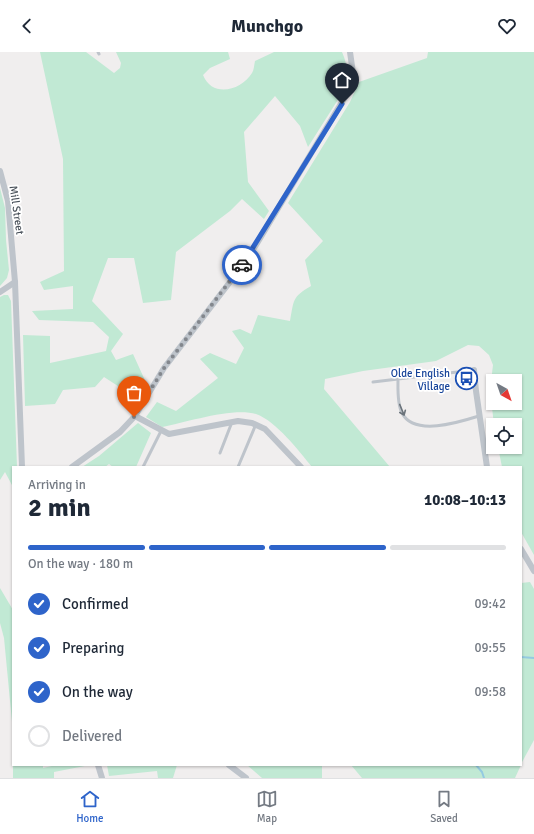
<!DOCTYPE html>
<meta charset="utf-8">
<style>
body{margin:0;font-family:Signika,sans-serif;background:#f2f2f3;color:#1f2937;height:100vh;display:flex;flex-direction:column;font-size:15px;white-space:nowrap}
*{box-sizing:border-box;margin:0}
p{font-size:13px;color:#747a83}
.icon{flex:none;width:22px;height:22px;fill:none;stroke:currentColor;stroke-width:2;stroke-linecap:round;stroke-linejoin:round}
.map{position:relative;flex:1;overflow:hidden}
.panel{position:absolute;left:12px;top:414px;width:510px;height:300px;display:flex;flex-direction:column;background:#fff;border-radius:0px;box-shadow:0 1px 3px #0004}
.panel>*{flex:none}
.needle{width:26px;rotate:140deg}
.controls{position:absolute;left:486px;top:322px;display:grid;gap:8px}
.controls a{display:grid;place-items:center;width:36px;height:36px;border-radius:0px;background:#fff;box-shadow:0 1px 3px #0004;font-size:20px}
.pin{position:absolute;display:grid;place-items:center;width:34px;height:34px;color:#fff;margin:-41px -17px;border-radius:50% 50% 50% 0;rotate:-45deg;box-shadow:0 0 4px #0007}
.pin .icon{rotate:45deg}
.courier{position:absolute;display:grid;place-items:center;width:40px;height:40px;margin:-20px;border:3px solid #2e64ca;border-radius:50%;background:#fff;color:#222;box-shadow:0 1px 5px #0007}
.summary em{font-style:normal;font-weight:800}
.summary div{display:flex;flex-direction:column-reverse}
.summary{display:flex;align-items:center;justify-content:space-between;height:68px;padding:0 16px}
h1{font-size:26px;font-weight:800;line-height:30px}
.bar{display:grid;grid-template-columns:repeat(4,1fr);gap:6px 4px;align-content:center;height:48px;padding:0 16px}
.bar i{height:5px;border-radius:3px;background:#e0e1e3}
.bar .active{background:#2e64ca}
.bar p{grid-column:span 4}
ol{padding:0 16px;list-style:none}
li{display:flex;align-items:center;gap:12px;height:44px}
li p{margin-inline-start:auto}
li .icon{padding:4px;border-radius:50%;background:#2e64ca;color:#fff;stroke-width:4}
li:last-child{color:#747a83}
li i{width:22px;height:22px;border:2px solid #e0e1e3;border-radius:50%}
header{display:flex;justify-content:space-between;align-items:center;height:52px;padding:0 16px;background:#fff;font-size:18px;font-weight:800}
.dock{display:flex;justify-content:space-around;align-items:center;height:56px;border-top:1px solid #e0e1e3;background:#fff;font-size:11px;color:#747a83}
.dock a{display:grid;justify-items:center;gap:2px}
.dock .active{color:#2e64ca}
.map>svg:first-child{display:block}
</style>
<header><svg class="icon" aria-label="back" viewBox="0 0 24 24"><path d="M15 5l-7 7 7 7"/></svg>Munchgo<svg class="icon" aria-label="heart" viewBox="0 0 24 24"><path d="M12 20l-8-8c-3-5 5-10 8-4 3-6 11-1 8 4z"/></svg></header>
<div class="map">
<svg width="534" height="726" viewBox="0 0 534 726">
<rect width="100%" height="100%" fill="#f0eeee"/>
<g fill="#c1e9d4" fill-rule="evenodd">
<path d="M40 0H86L114 21 120 16 121 11 116 0H228L230 7 210 16 203 23C212 46 241 39 252 21 254 18 254 13 255 9L274 0H342C347 11 349 24 346 35L308 95 300 74 275 44 244 80 248 130 269 159 264 167 242 147 230 159 176 200 171 248 143 251 134 206H108L92 249 123 282 111 299 116 308 133 302 148 335 141 349 104 325 95 335 63 338 55 352 25 354 23 283 50 284V311L106 299 109 285 93 270 39 268 32 259 73 257V234L44 238 40 230 64 219 63 107Z"/>
<path d="M428 0H534V503L521 480V415H502L498 395H515V373H494L490 338 493 313 489 303 479 294 468 293 436 309 363 319 325 327 324 337 390 415H312C299 399 276 369 256 362 233 355 187 370 162 375L146 365 157 350 176 359 218 326 200 307 210 301 236 312 244 296 232 279 240 277 251 282 258 263 290 269C294 248 292 245 311 234L305 208 323 189 288 151 350 50 359 30 427 6ZM493 329H515V351H493Z"/>
<polygon points="0,136 5,156 6,188 9,218 7,226 0,234"/>
<polygon points="4,243 8,243 11,249 17,415 13,415 13,435 5,420 0,428 0,245"/>
<polygon points="138,371 151,381 136,415 113,415 109,412 105,415 82,415 99,404"/>
<polygon points="530,530 534,537 534,688 521,712 521,531"/>
<polygon points="0,536 13,558 13,713 43,713 43,716 56,713 90,713 54,720 54,726 13,726 13,680 4,586 0,571"/>
<polygon points="107,713 177,713 173,726 158,726 157,719 109,724"/>
<polygon points="247,713 322,713 322,726 262,726"/>
<polygon points="351,713 521,713 515,726 362,726"/>
</g>
<g fill="none" stroke-linecap="round" stroke-linejoin="round">
<g stroke="#94cae1" stroke-width="2">
<polyline points="521,605 534,606"/>
<polyline points="476,713 482,720 484,726"/>
</g>
<g stroke="#bec4cb" stroke-width="3">
<polyline points="98,0 99,2"/>
<path d="M474 318 398 327C398 337 397 352 402 361 414 385 460 370 479 364"/>
<polyline points="373,330 398,327"/>
<polyline points="220,401 232,370"/>
<polyline points="143,415 161,379"/>
<polyline points="238,415 256,372"/>
</g>
<g stroke="#bec4cb" stroke-width="6">
<polyline points="0,119 8,149 15,230 22,415"/>
<polyline points="0,240 15,230"/>
<polyline points="474,318 476,339 487,415"/>
<polyline points="135,364 169,382 238,369 252,371 265,377 301,415"/>
<polyline points="72,415 120,380 135,364 164,316 233,226 256,193 348,40 353,21 350,0"/>
<polyline points="521,497 534,519"/>
<polyline points="98,713 102,726"/>
<polyline points="229,713 246,726"/>
</g>
</g>
<defs><path id="oneway-shaft" d="M-6 0H5M1.5-3L5.5 0L1.5 3" fill="none" stroke-width="1.6" stroke-linecap="round" stroke-linejoin="round"/></defs>
<use stroke="#6b737b" href="#oneway-shaft" transform="translate(402 358) rotate(68)"/>
<g fill="none" stroke-linecap="round" stroke-linejoin="round">
<polyline stroke="#83878d" stroke-width="4" stroke-dasharray="0 7.2" points="134,365 164,316 242,213"/>
<polyline stroke="#2e64ca" stroke-width="5" points="242,213 342,52"/>
</g>
<defs>
<symbol id="bus-ring" viewBox="-11 -11 22 22"><circle r="9.5" fill="#fff" stroke="#1a4fb4" stroke-width="1.5"/><path d="M-5-6H5V4H4V6H2V4H-2V6H-4V4H-5ZM-3.5-4V0h7V-4ZM-3.5 1.2v1.5H-2V1.2ZM2 1.2v1.5H3.5V1.2Z" fill="#1a4fb4"/></symbol>
</defs>
<g fill-rule="evenodd">
<use href="#bus-ring" x="454" y="314" width="25" height="25"/>
</g>
<g text-anchor="middle" stroke-width="3.5" stroke-linejoin="round" paint-order="stroke">
<g font-size="11" fill="#485059" stroke="#fff">
<text transform="translate(17 158) rotate(82)" y="4">Mill Street</text>
</g>
<g font-size="11" fill="#164399" stroke="#fff" text-anchor="end">
<text x="450" y="325">Olde English<tspan x="450" dy="13">Village</tspan></text>
</g>
</g>
</svg>
<div class="controls">
<a><svg class="needle" viewBox="-14 -14 28 28"><path d="M0-13l5 13h-10z" fill="#e53935"/><path d="M0 13l5-13h-10z" fill="#747a83"/></svg></a>
<a><svg class="icon" aria-label="locate" viewBox="0 0 24 24"><circle cx="12" cy="12" r="6"/><path d="M12 2v4M12 18v4M2 12h4M18 12h4"/></svg></a>
</div>
<div class="pin" style="left:134px;top:365px;background:#ea580c"><svg class="icon" aria-label="bag" viewBox="0 0 24 24"><path d="M5 8h14l-1 12H6zM9 8a3 3 0 0 1 6 0"/></svg></div>
<div class="pin" style="left:342px;top:52px;background:#1f2937"><svg class="icon" aria-label="home" viewBox="0 0 24 24"><path d="M3 11l9-7 9 7M6 9v11h12V9"/></svg></div>
<div class="courier" style="left:242px;top:213px"><svg class="icon" aria-label="car" viewBox="0 0 24 24"><path d="M5 17H2v-5l4-1 3-4h7l3 4 3 1v5h-3M9 17h6M6 11h13"/><circle cx="7" cy="17" r="2"/><circle cx="17" cy="17" r="2"/></svg></div>
<section class="panel">
<div class="summary"><div><h1>2 min</h1><p>Arriving in</p></div><em>10:08–10:13</em></div>
<div class="bar"><i class="active"></i><i class="active"></i><i class="active"></i><i></i><p>On the way · 180 m</p></div>
<ol>
<li><svg class="icon" aria-label="check" viewBox="0 0 24 24"><path d="M5 12l5 5 9-10"/></svg>Confirmed<p>09:42</p></li>
<li><svg class="icon" aria-label="check" viewBox="0 0 24 24"><path d="M5 12l5 5 9-10"/></svg>Preparing<p>09:55</p></li>
<li><svg class="icon" aria-label="check" viewBox="0 0 24 24"><path d="M5 12l5 5 9-10"/></svg>On the way<p>09:58</p></li>
<li><i></i>Delivered</li>
</ol>
</section>
</div>
<nav class="dock">
<a class="active"><svg class="icon" aria-label="home" viewBox="0 0 24 24"><path d="M3 11l9-7 9 7M6 9v11h12V9"/></svg>Home</a>
<a><svg class="icon" aria-label="map" viewBox="0 0 24 24"><path d="M3 6l6-2 6 2 6-2v14l-6 2-6-2-6 2zM9 4v14M15 6v14"/></svg>Map</a>
<a><svg class="icon" aria-label="saved" viewBox="0 0 24 24"><path d="M7 4h10v16l-5-4-5 4z"/></svg>Saved</a>
</nav>
